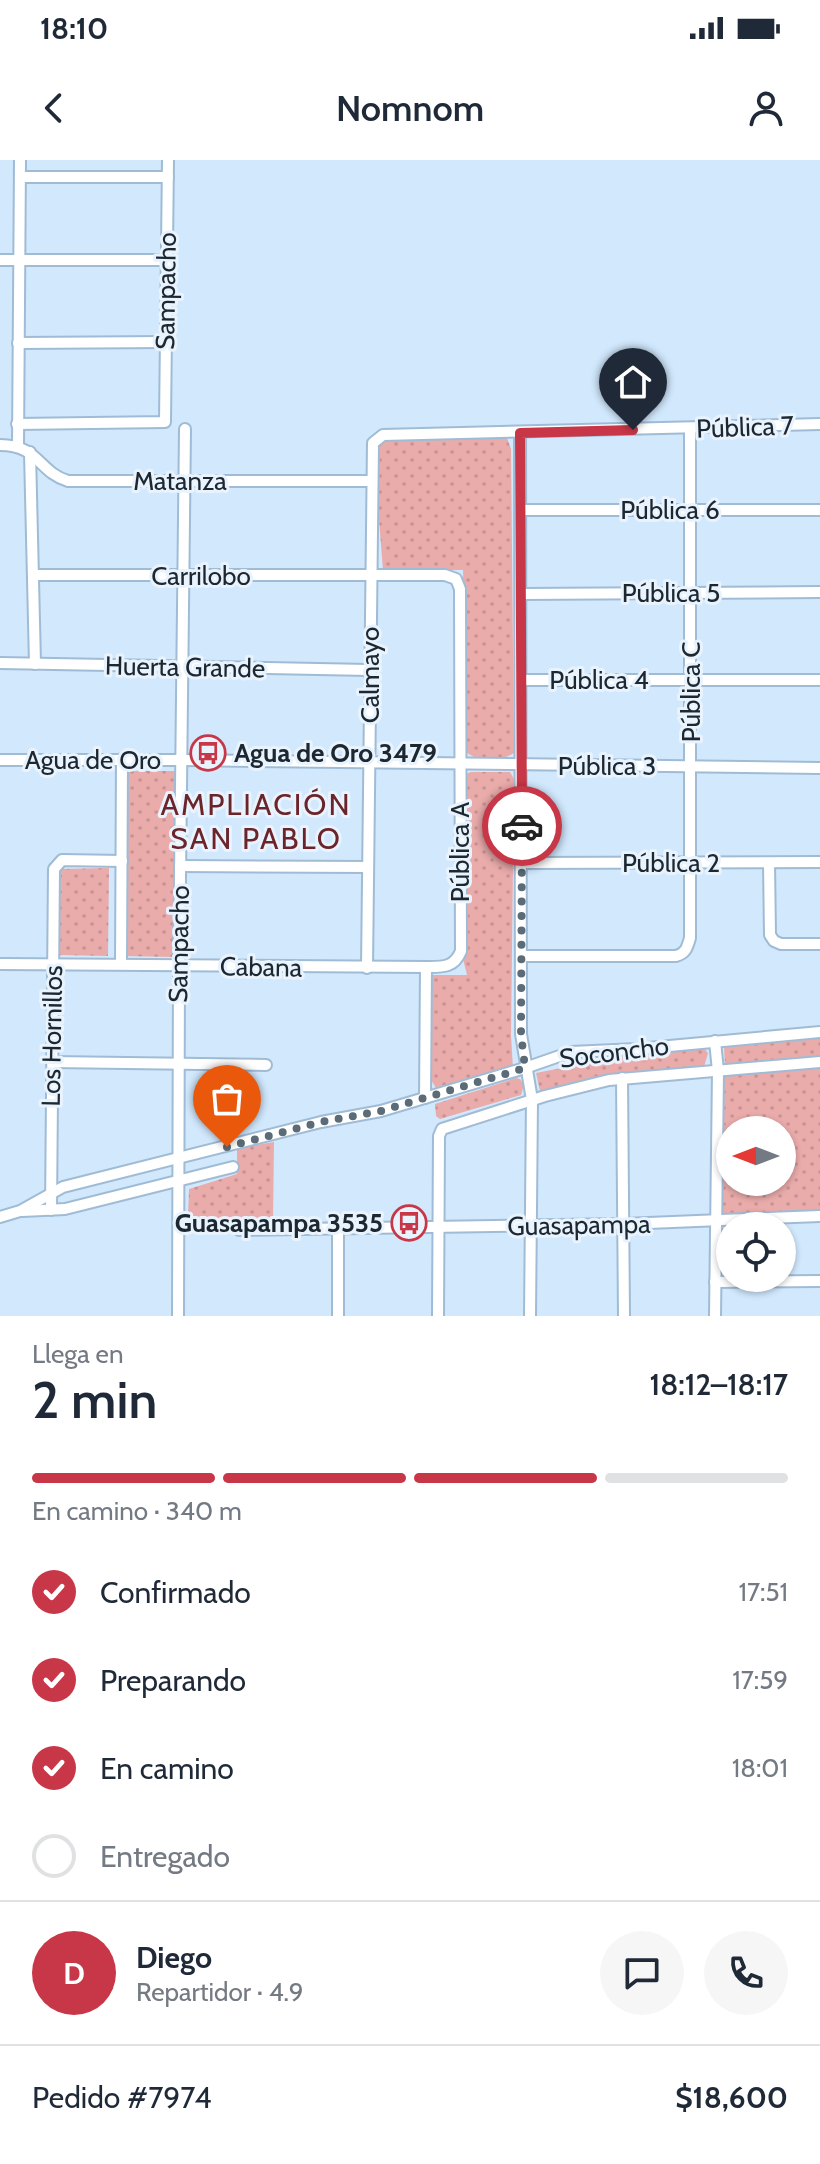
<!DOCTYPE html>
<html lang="es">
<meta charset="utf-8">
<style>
body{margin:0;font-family:Cabin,sans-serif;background:#f6f6f7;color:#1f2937;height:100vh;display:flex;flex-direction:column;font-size:30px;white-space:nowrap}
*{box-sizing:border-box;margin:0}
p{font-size:26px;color:#747a83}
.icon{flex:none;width:44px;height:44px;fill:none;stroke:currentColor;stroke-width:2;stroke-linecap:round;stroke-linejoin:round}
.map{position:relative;height:1156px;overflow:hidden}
.side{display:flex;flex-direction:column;background:#fff;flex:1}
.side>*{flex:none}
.needle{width:52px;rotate:270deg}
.fabs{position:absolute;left:716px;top:956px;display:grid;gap:16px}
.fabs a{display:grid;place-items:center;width:80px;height:80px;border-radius:50%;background:#fff;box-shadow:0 2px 6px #0004;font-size:40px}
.pin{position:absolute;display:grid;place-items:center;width:68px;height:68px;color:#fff;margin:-82px -34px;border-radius:50% 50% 50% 0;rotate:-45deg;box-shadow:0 0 8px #0007}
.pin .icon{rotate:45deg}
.courier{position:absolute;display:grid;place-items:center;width:80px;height:80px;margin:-40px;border:6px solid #c83748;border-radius:50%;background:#fff;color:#222;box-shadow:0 2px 10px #0007}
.headline em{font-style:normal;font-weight:600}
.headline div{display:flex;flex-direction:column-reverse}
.headline{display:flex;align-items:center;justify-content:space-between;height:136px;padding:0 32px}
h1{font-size:52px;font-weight:600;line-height:60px}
.bar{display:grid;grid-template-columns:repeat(4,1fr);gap:12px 8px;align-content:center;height:96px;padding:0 32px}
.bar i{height:10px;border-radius:6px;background:#e0e1e3}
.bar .current{background:#c83748}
.bar p{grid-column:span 4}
.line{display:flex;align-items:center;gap:20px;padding:0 32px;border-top:2px solid #e0e1e3}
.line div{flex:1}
.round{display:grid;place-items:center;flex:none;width:84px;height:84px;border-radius:42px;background:#f6f6f7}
ol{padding:0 32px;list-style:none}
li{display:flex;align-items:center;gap:24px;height:88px}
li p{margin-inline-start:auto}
li .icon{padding:8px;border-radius:50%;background:#c83748;color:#fff;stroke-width:4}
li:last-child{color:#747a83}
li i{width:44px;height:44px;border:4px solid #e0e1e3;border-radius:50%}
.status{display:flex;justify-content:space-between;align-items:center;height:56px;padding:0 40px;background:#fff;direction:ltr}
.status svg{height:22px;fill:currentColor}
header{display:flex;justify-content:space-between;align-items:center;height:104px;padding:0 32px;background:#fff;font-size:36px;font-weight:600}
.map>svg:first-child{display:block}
</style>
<div class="status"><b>18:10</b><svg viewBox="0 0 49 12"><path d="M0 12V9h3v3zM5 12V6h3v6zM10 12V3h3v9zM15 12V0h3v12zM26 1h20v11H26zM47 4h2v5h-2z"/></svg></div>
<header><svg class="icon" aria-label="back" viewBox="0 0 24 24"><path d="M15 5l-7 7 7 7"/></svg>Nomnom<svg class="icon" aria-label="person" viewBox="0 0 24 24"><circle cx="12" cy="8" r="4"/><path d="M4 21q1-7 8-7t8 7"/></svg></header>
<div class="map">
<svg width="820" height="1156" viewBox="0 0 820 1156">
<defs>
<pattern id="park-dots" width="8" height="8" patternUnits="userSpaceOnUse" patternTransform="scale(2)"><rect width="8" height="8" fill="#eaabab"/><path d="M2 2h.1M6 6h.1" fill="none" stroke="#c89393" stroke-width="1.8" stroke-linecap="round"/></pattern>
</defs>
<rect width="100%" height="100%" fill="#d1e8fd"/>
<g fill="url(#park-dots)" fill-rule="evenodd">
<path d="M507 278 511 289 514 593C500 602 478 602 466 592L463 410H383L373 283 387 280Z"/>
<polygon points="123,611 175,611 173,797 121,796"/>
<polygon points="471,612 510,612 514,619 511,875 513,909 436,928 430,918 430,815 467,815 461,791 465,615"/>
<polygon points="109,708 108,796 57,795 58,709"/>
<polygon points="820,875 820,897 725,905 724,887"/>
<polygon points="704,888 708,893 704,907 618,913 547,932 540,931 536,913 633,894"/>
<path d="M820 902V1056L716 1061 718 911ZM730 970H782V1022H730Z"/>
<polygon points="516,918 520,919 524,925 521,935 440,959 436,956 435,944"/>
<polygon points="274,982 273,1058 188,1059 189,1029 237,1014 237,988"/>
</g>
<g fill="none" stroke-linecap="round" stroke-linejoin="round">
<defs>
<g id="minor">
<polyline points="20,17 168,17"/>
<polyline points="0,100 167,100"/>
<polyline points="18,183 166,182"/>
<polyline points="17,264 165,262 168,0"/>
<polyline points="520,273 521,874 532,940 530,1156"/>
<path d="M0 285C39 285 38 312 68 321H372"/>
<polyline points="18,285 20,0"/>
<polyline points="30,292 35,504"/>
<polyline points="521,350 820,350"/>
<path d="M33 415H445L456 419 460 429 461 791C454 808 443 807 426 807L425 938"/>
<polyline points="522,434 820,432"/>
<polyline points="0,503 369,510"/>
<polyline points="522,520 820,520"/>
<polyline points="0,600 182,600 820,608"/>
<polyline points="522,703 820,702"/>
<polyline points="769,703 770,775 774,781 781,784 820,784"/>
<polyline points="180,706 368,707"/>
<path d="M522 796H676C686 793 687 788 690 778V269"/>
<polyline points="0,804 426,807"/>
<polyline points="121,804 122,599"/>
<polyline points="367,808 373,283 383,275 820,264"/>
<polyline points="52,902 266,905"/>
<polyline points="622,918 624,1156"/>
<polyline points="51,1050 54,709 62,700 122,701"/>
<polyline points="22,1051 65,1049 233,1007"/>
<polyline points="0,1057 20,1051 63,1027 321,962 381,951 525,908 571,892 637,889 820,872"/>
<polyline points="338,1069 338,1156"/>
<polyline points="239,1070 624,1064 820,1056"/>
<polyline points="715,1122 820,1121"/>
<polyline points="178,1156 179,806 185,269"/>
<polyline points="438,1156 439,976 442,969 545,936 609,920 820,902"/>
<polyline points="715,1156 718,911 715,881"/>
</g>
</defs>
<use href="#minor" stroke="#a0bcd5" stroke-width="14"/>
<use href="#minor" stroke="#fff" stroke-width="10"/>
</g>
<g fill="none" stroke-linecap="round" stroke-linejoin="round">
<polyline stroke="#5b6b78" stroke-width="8" stroke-dasharray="0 14.4" points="227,987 321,962 381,951 525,908 521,874 522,666"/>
<polyline stroke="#c83748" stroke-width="10" points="522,666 520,273 633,270"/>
</g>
<defs>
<symbol id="bus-ring" viewBox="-11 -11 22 22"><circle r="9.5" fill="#e8f3fe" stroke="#c83748" stroke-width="1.5"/><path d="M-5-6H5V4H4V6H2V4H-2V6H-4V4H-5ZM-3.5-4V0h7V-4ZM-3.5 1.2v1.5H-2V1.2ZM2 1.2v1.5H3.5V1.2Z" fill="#c83748"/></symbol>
</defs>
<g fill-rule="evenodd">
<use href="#bus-ring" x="188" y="573" width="40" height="40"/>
<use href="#bus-ring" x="389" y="1043" width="40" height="40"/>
</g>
<g text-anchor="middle" stroke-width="6" stroke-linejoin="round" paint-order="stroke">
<g font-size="26" fill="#1c2730" stroke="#e8f3fe">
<text transform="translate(166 131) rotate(-89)" y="9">Sampacho</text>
<text transform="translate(745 267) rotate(-2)" y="9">Pública 7</text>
<text x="180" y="330">Matanza</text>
<text x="670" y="359">Pública 6</text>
<text x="201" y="425">Carrilobo</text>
<text x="671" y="442">Pública 5</text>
<text transform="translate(185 507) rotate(1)" y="9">Huerta Grande</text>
<text transform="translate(370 515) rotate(-90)" y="9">Calmayo</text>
<text x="599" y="529">Pública 4</text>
<text transform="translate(691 532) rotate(-90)" y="9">Pública C</text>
<text x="93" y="609">Agua de Oro</text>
<text x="607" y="615">Pública 3</text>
<text transform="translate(460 692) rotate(-90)" y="9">Pública A</text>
<text x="671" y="712">Pública 2</text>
<text transform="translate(179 784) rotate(-89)" y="9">Sampacho</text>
<text transform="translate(261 807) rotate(1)" y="9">Cabana</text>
<text transform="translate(52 876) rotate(-89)" y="9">Los Hornillos</text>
<text transform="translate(614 892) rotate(-7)" y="9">Soconcho</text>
<text transform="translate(579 1065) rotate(-1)" y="9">Guasapampa</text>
</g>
<g font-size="26" font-weight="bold" fill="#1c2730" stroke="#e8f3fe" text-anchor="start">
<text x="234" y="602">Agua de Oro 3479</text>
<text x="383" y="1072" text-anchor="end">Guasapampa 3535</text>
</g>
<g font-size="30" letter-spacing="2" fill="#6b252a" stroke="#e8f3fe">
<text x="256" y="655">AMPLIACIÓN<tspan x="256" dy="34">SAN PABLO</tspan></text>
</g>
</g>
</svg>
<div class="fabs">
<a><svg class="needle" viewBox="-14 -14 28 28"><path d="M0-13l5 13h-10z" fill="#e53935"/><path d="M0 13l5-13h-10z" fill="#747a83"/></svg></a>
<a><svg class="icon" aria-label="locate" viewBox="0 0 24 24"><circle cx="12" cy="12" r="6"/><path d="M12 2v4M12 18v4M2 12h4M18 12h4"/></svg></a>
</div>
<div class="pin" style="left:227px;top:987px;background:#ea580c"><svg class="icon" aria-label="bag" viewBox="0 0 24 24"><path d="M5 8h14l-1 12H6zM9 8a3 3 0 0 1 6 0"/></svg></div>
<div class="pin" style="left:633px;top:270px;background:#1f2937"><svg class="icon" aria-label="home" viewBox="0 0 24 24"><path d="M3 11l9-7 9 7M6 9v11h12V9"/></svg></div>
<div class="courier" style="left:522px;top:666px"><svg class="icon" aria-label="car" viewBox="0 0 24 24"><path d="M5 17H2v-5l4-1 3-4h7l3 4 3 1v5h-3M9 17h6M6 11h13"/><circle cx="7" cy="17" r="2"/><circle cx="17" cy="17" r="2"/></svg></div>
</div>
<section class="side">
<div class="headline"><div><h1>2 min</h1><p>Llega en</p></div><em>18:12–18:17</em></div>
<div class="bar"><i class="current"></i><i class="current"></i><i class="current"></i><i></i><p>En camino · 340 m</p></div>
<ol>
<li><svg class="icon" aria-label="check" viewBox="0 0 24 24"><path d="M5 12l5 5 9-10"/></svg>Confirmado<p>17:51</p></li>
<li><svg class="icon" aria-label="check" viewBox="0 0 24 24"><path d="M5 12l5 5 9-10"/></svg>Preparando<p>17:59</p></li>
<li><svg class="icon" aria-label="check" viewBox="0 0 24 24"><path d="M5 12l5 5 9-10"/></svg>En camino<p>18:01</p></li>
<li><i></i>Entregado</li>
</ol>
<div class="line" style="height:144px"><b class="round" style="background:#c83748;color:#fff">D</b><div><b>Diego</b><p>Repartidor · 4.9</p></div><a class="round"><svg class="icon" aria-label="chat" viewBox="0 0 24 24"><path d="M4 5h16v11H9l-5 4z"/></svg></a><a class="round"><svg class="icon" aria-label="phone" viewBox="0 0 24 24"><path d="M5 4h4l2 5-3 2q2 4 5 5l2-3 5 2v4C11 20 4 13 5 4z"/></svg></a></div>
<div class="line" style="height:104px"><div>Pedido #7974</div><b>$18,600</b></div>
</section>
